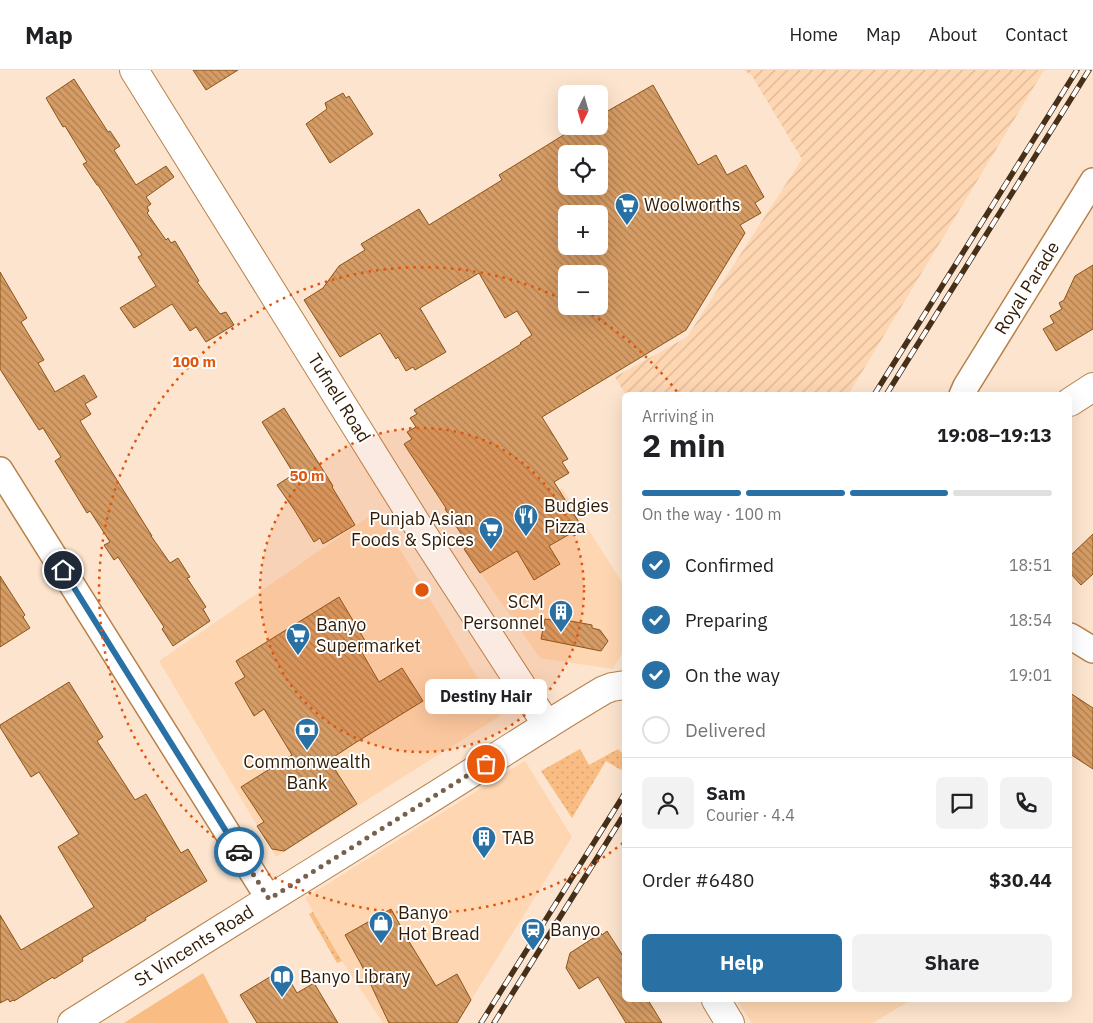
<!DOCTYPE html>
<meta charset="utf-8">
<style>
body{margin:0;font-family:"IBM Plex Sans",sans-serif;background:#f2f2f2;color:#202124;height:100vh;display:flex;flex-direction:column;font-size:19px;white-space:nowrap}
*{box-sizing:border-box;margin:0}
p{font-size:16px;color:#757577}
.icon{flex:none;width:28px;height:28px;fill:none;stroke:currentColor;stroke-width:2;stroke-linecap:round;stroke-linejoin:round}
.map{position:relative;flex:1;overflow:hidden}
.sheet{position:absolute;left:622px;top:322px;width:450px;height:610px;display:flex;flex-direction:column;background:#fff;border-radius:8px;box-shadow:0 5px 20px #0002}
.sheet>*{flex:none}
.needle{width:32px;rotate:185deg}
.controls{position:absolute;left:558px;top:15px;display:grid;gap:10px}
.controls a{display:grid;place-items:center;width:50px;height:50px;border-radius:8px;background:#fff;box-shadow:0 5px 20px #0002;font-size:25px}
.pin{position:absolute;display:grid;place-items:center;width:42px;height:42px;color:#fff;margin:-21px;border:2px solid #fff;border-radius:50%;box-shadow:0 1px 5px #0007}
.courier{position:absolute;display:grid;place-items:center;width:50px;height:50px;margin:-25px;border:4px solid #2970a4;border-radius:50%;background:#fff;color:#222;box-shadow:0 1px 6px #0007}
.bubble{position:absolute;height:35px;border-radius:8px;background:#fff;box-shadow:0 5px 20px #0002;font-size:16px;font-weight:700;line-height:35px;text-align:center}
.headline em{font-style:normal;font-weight:700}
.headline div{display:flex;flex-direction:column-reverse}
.headline{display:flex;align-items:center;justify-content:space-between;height:85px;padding:0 20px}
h1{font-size:32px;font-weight:700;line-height:38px}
.bar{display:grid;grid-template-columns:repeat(4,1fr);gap:8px 5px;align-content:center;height:60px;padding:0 20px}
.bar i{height:6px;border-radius:4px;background:#e0e0e0}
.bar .current{background:#2970a4}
.bar p{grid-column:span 4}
.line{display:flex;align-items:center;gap:12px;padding:0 20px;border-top:1px solid #e0e0e0}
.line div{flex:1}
.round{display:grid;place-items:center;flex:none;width:52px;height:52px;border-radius:8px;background:#f2f2f2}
ol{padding:0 20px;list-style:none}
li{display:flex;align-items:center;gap:15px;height:55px}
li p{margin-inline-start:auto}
li .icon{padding:5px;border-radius:50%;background:#2970a4;color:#fff;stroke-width:4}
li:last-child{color:#757577}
li i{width:28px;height:28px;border:2px solid #e0e0e0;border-radius:50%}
.button{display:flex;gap:10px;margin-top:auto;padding:10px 20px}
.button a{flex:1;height:58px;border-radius:8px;background:#2970a4;color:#fff;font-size:20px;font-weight:700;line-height:58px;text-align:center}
.button a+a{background:#f2f2f2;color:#202124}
header{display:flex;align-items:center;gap:30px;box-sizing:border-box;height:70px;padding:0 25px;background:#fff;border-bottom:1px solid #e0e0e0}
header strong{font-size:24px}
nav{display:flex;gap:28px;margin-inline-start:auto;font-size:18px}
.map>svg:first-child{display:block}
</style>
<header>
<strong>Map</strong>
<nav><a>Home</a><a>Map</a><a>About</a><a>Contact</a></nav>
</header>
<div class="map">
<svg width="1093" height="953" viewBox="0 0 1093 953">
<defs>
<pattern id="industrial-furrows" width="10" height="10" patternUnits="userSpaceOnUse" patternTransform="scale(1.25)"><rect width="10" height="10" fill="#fed6b2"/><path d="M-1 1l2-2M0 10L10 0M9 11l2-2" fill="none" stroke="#dab797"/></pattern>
<pattern id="garden-dots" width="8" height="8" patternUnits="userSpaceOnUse" patternTransform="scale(1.25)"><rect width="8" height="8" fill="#f9bd83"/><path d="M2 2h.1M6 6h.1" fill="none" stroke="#d6a270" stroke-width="1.8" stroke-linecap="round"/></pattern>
<pattern id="building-back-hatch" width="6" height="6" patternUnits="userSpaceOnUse" patternTransform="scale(1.25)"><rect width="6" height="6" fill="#d69c65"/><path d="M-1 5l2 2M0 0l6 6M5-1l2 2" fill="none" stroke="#ae7e51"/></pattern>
</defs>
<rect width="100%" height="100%" fill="#fce4ce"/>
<g fill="#fed6b2">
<polygon points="562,418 625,517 625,578 613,599 540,588 464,479"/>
<polygon points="377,441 500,646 276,787 159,591"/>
<polygon points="525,691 572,767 457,953 383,953 342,891 305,828"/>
<polygon points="736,930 911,930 873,953 752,953"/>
</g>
<polygon fill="url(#industrial-furrows)" points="744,0 1044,0 848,325 626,325 615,307 687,267 802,89 752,6"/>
<polygon fill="#f9bd83" points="203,903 229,953 124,953"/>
<g fill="url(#garden-dots)">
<polygon points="580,679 589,695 618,679 625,686 625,692 621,700 606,691 572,748 541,701"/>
<polygon points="313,842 342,891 337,893 309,844"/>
</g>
<g fill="url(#building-back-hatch)" stroke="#8a551a" fill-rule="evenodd">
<polygon points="193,0 238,0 206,20"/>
<polygon points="74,9 108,62 110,61 120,76 114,80 136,115 166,96 174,107 146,127 151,134 147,137 149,141 147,143 166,170 168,168 171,173 175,171 199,211 197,212 220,244 226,242 234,255 206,272 196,257 190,261 172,234 134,258 120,238 156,216 138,187 142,185 98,115 97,115 83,94 87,92 65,56 63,57 46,28"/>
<path d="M653 15 698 95 716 85 727 105 746 95 764 127 755 133 761 143 740 155 745 163 686 260 542 347 568 389 562 392 569 403 554 412 582 457 549 476 560 494 534 510 517 481 480 503 464 479 469 476 445 439 446 438 404 374 412 369 407 362 416 357 410 348 417 344 414 340 521 274 520 273 532 265 517 241 505 248 479 203 420 238 446 282 415 300 413 297 406 301 398 287 396 289 380 263 340 287 304 230 323 218 339 196 365 180 361 174 419 139 429 155 502 110 499 105 578 56H599V46ZM566 84H599V116H566ZM566 144H599V176H566ZM566 204H599V236H566Z"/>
<polygon points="343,23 346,28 349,26 373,64 330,93 306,54 327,39 325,33"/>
<polygon points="1093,195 1093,259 1056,281 1043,259 1054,253 1050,246 1062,239 1059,233 1064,230 1075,206"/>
<polygon points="0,202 27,248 21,252 44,290 38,293 55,322 84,305 97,327 85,334 91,344 80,351 152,466 151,466 170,493 178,488 190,507 187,508 206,537 203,539 210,551 173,576 162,559 164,557 118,487 114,490 104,475 110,472 90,441 87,443 55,391 61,387 43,358 39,360 0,299"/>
<polygon points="284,338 333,416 332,417 355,455 323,474 320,468 314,472 295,441 277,415 294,404 262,352"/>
<polygon points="1093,464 1093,504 1081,515 1070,503 1070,486"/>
<polygon points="0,506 25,545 23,547 30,558 0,577"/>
<polygon points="339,527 367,574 360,579 379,612 402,598 423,631 355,673 329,690 357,734 284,781 272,779 257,756 264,752 241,717 292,685 264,639 254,646 235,613 245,607 236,591"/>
<polygon points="545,549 560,551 560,549 592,555 592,558 600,560 608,571 601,581 541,569"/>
<polygon points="69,612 103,667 97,671 135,730 146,724 181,783 188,779 207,811 145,848 146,850 82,888 83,891 54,909 53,907 14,931 13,930 10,932 8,929 0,933 0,845 21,880 94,837 58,777 79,764 39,702 31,707 0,657 0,655"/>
<polygon points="1070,623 1093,638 1093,699 1070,684"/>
<polygon points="391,839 400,855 399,855 436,916 457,904 471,930 457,953 389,953 361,894 345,865"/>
<polygon points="607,861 625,889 625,930 648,930 662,953 626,953 598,907 579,919 566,898 570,883 601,863 602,865"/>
<polygon points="283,899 297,923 314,913 338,953 257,953 240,925"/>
</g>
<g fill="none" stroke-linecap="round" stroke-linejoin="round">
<defs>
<g id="minor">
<polyline points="962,325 966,316 1093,111"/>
<polyline points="0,400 269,829"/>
<polyline points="1070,566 1093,580"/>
</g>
<g id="tertiary">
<polyline points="134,0 423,464 547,655"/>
<polyline points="716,930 730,953"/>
</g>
<g id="secondary">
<polyline points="1070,332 1093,317"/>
<path d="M72 953C184 882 296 812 409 742 474 702 538 659 604 620L612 617 625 615"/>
</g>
</defs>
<use href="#minor" stroke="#b9814a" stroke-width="28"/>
<use href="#tertiary" stroke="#b9814a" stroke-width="30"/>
<use href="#secondary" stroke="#b9814a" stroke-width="30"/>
<use href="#minor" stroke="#fff" stroke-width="25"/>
<use href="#tertiary" stroke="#fff" stroke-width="28"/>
<use href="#secondary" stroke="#fff" stroke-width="28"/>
<defs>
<g id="rail">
<polyline points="874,325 1077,0"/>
<polyline points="886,325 1089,0"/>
<polyline points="481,953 625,723"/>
<polyline points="494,953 625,743"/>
</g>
</defs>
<use href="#rail" stroke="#47301a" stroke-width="5.5"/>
<use href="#rail" stroke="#fff" stroke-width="4" stroke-dasharray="11" stroke-linecap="butt"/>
</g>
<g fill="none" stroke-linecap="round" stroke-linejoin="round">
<polyline stroke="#78614b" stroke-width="5" stroke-dasharray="0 9" points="239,782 269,829 486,694"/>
<polyline stroke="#2970a4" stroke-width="6" points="63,500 239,782"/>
</g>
<circle cx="422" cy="520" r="162" fill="#df560c" fill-opacity=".12"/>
<g fill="none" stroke="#df560c" stroke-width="2.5" stroke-dasharray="2.5 5">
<circle cx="422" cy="520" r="162"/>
<path d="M623 773A323 323 0 1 1 566 231M579 237A323 323 0 0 1 678 323"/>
</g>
<defs>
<symbol id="supermarket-pin" viewBox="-11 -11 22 30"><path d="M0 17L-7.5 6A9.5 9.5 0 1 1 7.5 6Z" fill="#2970a4" stroke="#fff"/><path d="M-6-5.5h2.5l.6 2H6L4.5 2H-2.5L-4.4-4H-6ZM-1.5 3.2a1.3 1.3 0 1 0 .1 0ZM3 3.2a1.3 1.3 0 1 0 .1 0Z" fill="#fff"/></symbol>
<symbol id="restaurant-pin" viewBox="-11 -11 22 30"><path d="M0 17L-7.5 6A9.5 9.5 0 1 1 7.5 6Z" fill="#2970a4" stroke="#fff"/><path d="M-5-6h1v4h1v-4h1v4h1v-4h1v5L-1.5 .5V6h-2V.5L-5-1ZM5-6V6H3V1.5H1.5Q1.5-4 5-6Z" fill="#fff"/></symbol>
<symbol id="building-pin" viewBox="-11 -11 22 30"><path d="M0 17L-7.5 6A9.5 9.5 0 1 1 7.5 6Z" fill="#2970a4" stroke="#fff"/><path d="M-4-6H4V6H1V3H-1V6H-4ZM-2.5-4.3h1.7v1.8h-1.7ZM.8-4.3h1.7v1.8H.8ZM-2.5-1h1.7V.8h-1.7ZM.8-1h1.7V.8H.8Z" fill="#fff"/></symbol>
<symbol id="bank-pin" viewBox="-11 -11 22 30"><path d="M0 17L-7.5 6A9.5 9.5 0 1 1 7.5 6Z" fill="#2970a4" stroke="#fff"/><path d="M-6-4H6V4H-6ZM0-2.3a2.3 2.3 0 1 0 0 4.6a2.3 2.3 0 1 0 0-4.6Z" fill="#fff"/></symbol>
<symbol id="shop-pin" viewBox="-11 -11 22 30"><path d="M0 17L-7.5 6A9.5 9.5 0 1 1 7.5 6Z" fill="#2970a4" stroke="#fff"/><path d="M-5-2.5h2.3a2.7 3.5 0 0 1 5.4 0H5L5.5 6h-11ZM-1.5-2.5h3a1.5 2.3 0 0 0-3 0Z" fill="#fff"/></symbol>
<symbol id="station-pin" viewBox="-11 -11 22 30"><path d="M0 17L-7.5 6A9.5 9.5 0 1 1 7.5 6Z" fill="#2970a4" stroke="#fff"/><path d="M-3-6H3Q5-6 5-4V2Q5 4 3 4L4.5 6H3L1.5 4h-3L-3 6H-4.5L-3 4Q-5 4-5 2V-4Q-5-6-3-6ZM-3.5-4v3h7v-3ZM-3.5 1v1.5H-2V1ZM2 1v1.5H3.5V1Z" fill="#fff"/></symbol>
<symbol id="library-pin" viewBox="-11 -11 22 30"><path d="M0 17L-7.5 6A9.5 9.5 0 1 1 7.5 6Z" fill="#2970a4" stroke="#fff"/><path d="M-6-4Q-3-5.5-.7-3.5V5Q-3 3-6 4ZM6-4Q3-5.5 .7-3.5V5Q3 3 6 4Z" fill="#fff"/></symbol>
</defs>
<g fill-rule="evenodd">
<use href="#supermarket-pin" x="613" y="121" width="28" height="38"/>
<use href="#restaurant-pin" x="512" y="432" width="28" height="38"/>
<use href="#supermarket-pin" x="477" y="445" width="28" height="38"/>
<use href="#building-pin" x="547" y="528" width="28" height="38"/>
<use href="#supermarket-pin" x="284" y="551" width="28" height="38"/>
<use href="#bank-pin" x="293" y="646" width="28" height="38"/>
<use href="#building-pin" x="470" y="754" width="28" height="38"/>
<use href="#shop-pin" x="367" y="839" width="28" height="38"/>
<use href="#station-pin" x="519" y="846" width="28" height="38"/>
<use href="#library-pin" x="268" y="893" width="28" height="38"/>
</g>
<g text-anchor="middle" stroke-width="4" stroke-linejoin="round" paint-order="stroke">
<g font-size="18" fill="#311b04" stroke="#fff" text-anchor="start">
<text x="644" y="141">Woolworths</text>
<text x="544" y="442">Budgies<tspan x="544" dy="21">Pizza</tspan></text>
<text x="474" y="455" text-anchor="end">Punjab Asian<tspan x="474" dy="21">Foods &amp; Spices</tspan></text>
<text x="544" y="538" text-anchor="end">SCM<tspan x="544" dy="21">Personnel</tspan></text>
<text x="316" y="561">Banyo<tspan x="316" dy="21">Supermarket</tspan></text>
<text x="307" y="698" text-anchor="middle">Commonwealth<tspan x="307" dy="21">Bank</tspan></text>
<text x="502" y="774">TAB</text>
<text x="398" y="849">Banyo<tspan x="398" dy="21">Hot Bread</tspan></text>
<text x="550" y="866">Banyo</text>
<text x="300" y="913">Banyo Library</text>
</g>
<g font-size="18" fill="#311b04" stroke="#fff">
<text transform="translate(1027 218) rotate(-58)" y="6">Royal Parade</text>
<text transform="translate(339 328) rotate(58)" y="6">Tufnell Road</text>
<text transform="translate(194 876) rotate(-32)" y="6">St Vincents Road</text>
</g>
</g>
<circle cx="422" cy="520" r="8" fill="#df560c" stroke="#fff" stroke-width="2.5"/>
<g font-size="15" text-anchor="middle" font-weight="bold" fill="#df560c" stroke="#fff" stroke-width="4" stroke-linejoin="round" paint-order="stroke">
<text x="194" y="297">100 m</text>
<text x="307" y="411">50 m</text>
</g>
</svg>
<div class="controls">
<a><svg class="needle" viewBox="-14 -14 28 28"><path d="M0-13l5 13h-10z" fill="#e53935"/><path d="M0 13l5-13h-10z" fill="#757577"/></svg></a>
<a><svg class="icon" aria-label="locate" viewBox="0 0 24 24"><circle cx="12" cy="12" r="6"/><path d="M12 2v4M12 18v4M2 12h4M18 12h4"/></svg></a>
<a>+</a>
<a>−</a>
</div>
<div class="pin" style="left:486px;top:694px;background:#ea580c"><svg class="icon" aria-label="bag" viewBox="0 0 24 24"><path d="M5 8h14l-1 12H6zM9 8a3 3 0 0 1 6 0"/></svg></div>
<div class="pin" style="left:63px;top:500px;background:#1f2937"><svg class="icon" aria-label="home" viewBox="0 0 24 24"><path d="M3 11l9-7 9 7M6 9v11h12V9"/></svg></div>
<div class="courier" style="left:239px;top:782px"><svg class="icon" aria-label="car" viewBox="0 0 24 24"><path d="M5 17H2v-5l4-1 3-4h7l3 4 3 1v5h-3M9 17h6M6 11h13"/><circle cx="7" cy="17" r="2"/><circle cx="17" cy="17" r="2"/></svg></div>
<div class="bubble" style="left:425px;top:609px;width:122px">Destiny Hair</div>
<section class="sheet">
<div class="headline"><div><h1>2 min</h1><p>Arriving in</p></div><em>19:08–19:13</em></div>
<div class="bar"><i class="current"></i><i class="current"></i><i class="current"></i><i></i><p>On the way · 100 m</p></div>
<ol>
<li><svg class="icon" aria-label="check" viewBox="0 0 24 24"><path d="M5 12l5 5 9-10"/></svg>Confirmed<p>18:51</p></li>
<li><svg class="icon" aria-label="check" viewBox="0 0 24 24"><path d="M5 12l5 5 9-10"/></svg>Preparing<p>18:54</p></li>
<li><svg class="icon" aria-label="check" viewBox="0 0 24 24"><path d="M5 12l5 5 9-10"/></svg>On the way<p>19:01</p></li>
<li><i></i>Delivered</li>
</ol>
<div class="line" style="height:90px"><a class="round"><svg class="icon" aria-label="person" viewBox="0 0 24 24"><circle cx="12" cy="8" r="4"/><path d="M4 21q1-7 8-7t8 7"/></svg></a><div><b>Sam</b><p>Courier · 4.4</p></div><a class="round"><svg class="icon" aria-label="chat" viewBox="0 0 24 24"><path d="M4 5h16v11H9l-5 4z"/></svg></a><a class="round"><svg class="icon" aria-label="phone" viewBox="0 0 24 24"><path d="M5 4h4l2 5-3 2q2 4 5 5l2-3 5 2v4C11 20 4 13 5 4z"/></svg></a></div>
<div class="line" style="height:65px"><div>Order #6480</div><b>$30.44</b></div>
<div class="button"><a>Help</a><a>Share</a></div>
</section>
</div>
